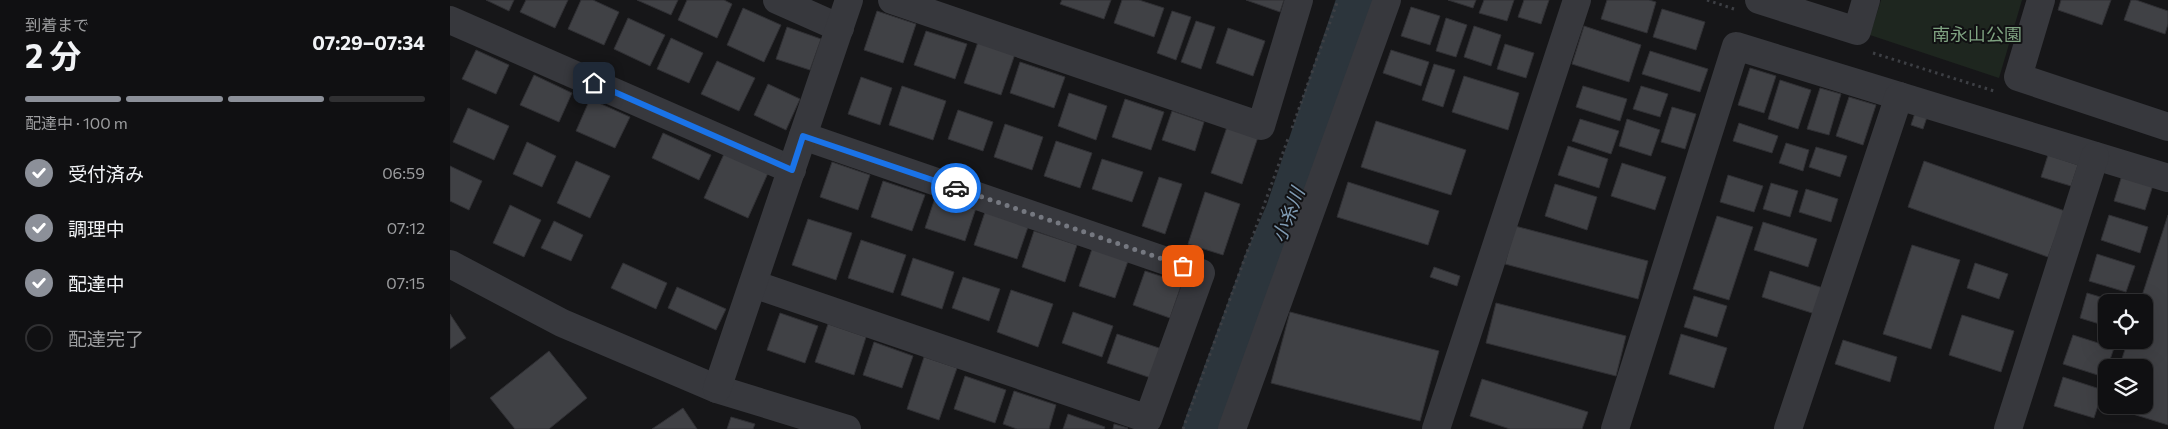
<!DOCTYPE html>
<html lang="ja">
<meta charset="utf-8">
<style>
body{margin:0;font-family:Commissioner,"Noto Sans JP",sans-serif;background:#19191b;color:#f1f3f6;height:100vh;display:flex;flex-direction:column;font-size:19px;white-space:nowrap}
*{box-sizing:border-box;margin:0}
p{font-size:16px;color:#9c9d9f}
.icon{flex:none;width:28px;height:28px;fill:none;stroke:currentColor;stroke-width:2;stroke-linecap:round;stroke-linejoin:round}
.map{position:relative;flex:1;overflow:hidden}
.panel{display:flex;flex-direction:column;background:#101012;width:450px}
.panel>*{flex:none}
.tools{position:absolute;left:1648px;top:294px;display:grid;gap:10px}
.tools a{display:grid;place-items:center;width:55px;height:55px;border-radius:10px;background:#101012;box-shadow:0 5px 20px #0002,0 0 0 1px #303032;font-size:25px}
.pin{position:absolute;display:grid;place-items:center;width:42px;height:42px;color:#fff;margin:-21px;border-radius:10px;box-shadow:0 2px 8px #0006}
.courier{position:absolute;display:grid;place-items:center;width:50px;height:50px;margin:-25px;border:4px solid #1a73e8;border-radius:50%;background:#fff;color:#222;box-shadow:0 1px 6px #0007}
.summary em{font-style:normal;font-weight:700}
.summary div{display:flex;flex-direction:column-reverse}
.summary{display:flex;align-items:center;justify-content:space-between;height:85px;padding:0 25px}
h1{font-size:32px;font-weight:700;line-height:38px}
.bar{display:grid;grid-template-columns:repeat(4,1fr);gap:8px 5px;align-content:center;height:60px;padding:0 25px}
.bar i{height:6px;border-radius:4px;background:#303032}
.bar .active{background:#8c9099}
.bar p{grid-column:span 4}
ol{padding:0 25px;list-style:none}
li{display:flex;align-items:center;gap:15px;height:55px}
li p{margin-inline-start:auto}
li .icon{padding:5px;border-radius:50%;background:#8c9099;color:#fff;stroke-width:4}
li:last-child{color:#9c9d9f}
li i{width:28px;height:28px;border:2px solid #303032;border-radius:50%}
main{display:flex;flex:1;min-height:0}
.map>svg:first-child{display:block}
</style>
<main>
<section class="panel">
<div class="summary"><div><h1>2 分</h1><p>到着まで</p></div><em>07:29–07:34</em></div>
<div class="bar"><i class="active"></i><i class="active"></i><i class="active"></i><i></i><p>配達中 · 100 m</p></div>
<ol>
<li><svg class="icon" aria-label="check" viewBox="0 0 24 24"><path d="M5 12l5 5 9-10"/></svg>受付済み<p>06:59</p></li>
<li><svg class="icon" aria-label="check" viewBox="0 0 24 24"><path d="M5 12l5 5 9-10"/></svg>調理中<p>07:12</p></li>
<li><svg class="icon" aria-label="check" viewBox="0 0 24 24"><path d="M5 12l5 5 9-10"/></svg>配達中<p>07:15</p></li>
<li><i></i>配達完了</li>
</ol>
</section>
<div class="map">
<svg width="1718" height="429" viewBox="0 0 1718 429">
<rect width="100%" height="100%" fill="#161618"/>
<polygon fill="#1e261f" points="1431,0 1572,0 1549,78 1420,35"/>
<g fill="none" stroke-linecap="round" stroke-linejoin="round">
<polyline stroke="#2c353c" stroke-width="50" points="758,429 818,265 840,214 912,0"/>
</g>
<g fill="#404145" stroke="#303034">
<polygon points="36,0 64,0 59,11"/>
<polygon points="76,0 118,0 105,28 70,12"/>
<polygon points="131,0 143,0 169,12 154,45 118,29"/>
<polygon points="187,0 228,0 221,15"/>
<polygon points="237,0 274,0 282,4 267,38 228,20"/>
<polygon points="612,0 661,0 654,19 610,4"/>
<polygon points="672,0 689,0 714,8 704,37 664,23"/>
<polygon points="796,0 834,0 830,12"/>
<polygon points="998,0 1026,0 1023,8"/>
<polygon points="1034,0 1064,0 1057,21 1029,13"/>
<polygon points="1074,0 1099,0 1091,24 1068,17"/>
<polygon points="1157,0 1199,0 1206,2 1197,33 1151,19"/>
<polygon points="1611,0 1661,0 1652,25 1608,10"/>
<polygon points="1681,0 1686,0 1718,11 1718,24 1715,34 1674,20"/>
<polygon points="961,7 990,16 980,45 951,36"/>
<polygon points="293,8 331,25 314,62 277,45"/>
<polygon points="1212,9 1255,22 1246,50 1203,37"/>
<polygon points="427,11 466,24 453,63 414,50"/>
<polygon points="722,11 741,17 726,60 707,53"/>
<polygon points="178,18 215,35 200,66 164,49"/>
<polygon points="996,18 1017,25 1006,57 986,51"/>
<polygon points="746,21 765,27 751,69 731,62"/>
<polygon points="1024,26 1051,35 1041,66 1014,57"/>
<polygon points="1134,26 1191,45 1179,82 1122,64"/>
<polygon points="337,27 371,39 360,70 326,59"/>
<polygon points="778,28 815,41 803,76 766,63"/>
<polygon points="476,31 517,44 505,79 464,65"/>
<polygon points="221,38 253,53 239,83 207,69"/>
<polygon points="529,39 566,51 551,95 514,83"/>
<polygon points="1055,44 1084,53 1076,78 1047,69"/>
<polygon points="26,50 59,65 46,94 12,79"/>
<polygon points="941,50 979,62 971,86 933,73"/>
<polygon points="1200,51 1258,69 1250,92 1192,74"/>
<polygon points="267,61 305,78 289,111 251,94"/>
<polygon points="570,62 615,77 604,108 560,93"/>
<polygon points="984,64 1005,70 993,107 972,100"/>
<polygon points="1300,68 1326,76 1314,113 1288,105"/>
<polygon points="84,75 122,93 109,122 70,105"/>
<polygon points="1014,76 1069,93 1058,130 1002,112"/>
<polygon points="411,77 442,88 430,125 398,114"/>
<polygon points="1330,80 1361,90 1348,129 1318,119"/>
<polygon points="318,84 350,99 336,130 304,115"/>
<polygon points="452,86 496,101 483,140 439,125"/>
<polygon points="1133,86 1177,99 1170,121 1126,107"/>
<polygon points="1191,86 1218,94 1210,117 1183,109"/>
<polygon points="1370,88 1391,94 1379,135 1357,129"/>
<polygon points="619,93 657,106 646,140 608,126"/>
<polygon points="1399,97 1426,105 1413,145 1386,136"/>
<polygon points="140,99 180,117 165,148 126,131"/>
<polygon points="675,99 714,112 701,150 662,137"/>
<polygon points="1222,107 1246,114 1235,149 1211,142"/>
<polygon points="18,108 59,126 44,160 3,142"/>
<polygon points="508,110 543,122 533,151 498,139"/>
<polygon points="722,111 754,122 745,151 712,140"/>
<polygon points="1465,113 1477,117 1473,129 1461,125"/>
<polygon points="1130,119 1169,131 1161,154 1122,141"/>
<polygon points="1177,119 1210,130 1201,156 1169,146"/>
<polygon points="926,121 1016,150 1001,195 911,167"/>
<polygon points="1289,123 1328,136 1322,153 1283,141"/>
<polygon points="555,124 593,137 582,170 544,157"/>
<polygon points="777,127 808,137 792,184 761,173"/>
<polygon points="213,133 261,155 249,180 202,158"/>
<polygon points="606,141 642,153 630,188 594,176"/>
<polygon points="77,142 106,156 92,187 63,174"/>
<polygon points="1336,143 1359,150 1353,171 1329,163"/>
<polygon points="1118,146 1158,159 1149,188 1108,175"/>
<polygon points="1366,147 1397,156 1390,177 1359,167"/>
<polygon points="274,154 318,173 298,218 254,198"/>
<polygon points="1598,155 1628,165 1621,186 1591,177"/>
<polygon points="652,159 693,172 682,202 642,189"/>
<polygon points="126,161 160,176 140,218 107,203"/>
<polygon points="1474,161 1615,211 1598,257 1458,207"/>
<polygon points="382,162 420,175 408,210 370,197"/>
<polygon points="1172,163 1216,177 1205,210 1161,196"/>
<polygon points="0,166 32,181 19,210 0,201"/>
<polygon points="1673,172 1704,182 1695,210 1664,201"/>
<polygon points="1278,175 1313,186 1304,212 1270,202"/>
<polygon points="709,177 732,184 715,234 692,226"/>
<polygon points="433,181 475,195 462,231 421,217"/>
<polygon points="898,182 989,211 978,245 887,217"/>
<polygon points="1321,183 1348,191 1340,217 1313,209"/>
<polygon points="1105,184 1147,197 1137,230 1095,216"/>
<polygon points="1356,189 1388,199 1381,222 1349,212"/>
<polygon points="755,192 790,204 773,255 738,244"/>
<polygon points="486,195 526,208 515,241 475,228"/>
<polygon points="60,205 91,220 74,257 43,243"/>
<polygon points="535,212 578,227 567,259 524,245"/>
<polygon points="1659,215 1698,227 1690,253 1651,240"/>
<polygon points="1718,215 1718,425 1657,406 1694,405 1694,368 1669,368 1678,340 1694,340 1694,302 1690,302"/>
<polygon points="1267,216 1303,227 1279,300 1243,289"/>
<polygon points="358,219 402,233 386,280 342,265"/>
<polygon points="104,221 133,235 121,261 91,248"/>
<polygon points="1313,222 1367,239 1358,267 1304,250"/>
<polygon points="1065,226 1198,261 1188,299 1055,264"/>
<polygon points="584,231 627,245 615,282 572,267"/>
<polygon points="411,240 456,255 443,293 398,278"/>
<polygon points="1462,245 1510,260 1481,349 1433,334"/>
<polygon points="642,249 678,261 665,298 629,286"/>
<polygon points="1647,254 1685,266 1676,292 1639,281"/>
<polygon points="463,258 504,272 492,309 451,295"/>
<polygon points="173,263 217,283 206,309 161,288"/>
<polygon points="1525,263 1558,274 1549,299 1517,288"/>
<polygon points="984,267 1010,276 1007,286 980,277"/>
<polygon points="695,271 732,283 720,318 683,305"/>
<polygon points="1320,271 1373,288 1365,314 1312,297"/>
<polygon points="513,277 550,289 539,321 502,308"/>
<polygon points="227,287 276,309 266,330 218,308"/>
<polygon points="561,290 603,304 588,347 547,332"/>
<polygon points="1637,293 1667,302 1656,302 1656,326 1630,318"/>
<polygon points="1244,296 1277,306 1267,337 1234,327"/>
<polygon points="1046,303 1176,336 1166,376 1036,343"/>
<polygon points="623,312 663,326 652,357 612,343"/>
<polygon points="840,312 989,351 970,421 821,383"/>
<polygon points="330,313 368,326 355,363 317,350"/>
<polygon points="0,314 16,338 0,349"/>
<polygon points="1512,315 1564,331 1551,372 1499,355"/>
<polygon points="378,324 416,337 404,375 365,362"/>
<polygon points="667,334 718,351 707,380 657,363"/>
<polygon points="1231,334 1277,348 1264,388 1219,374"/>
<polygon points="1623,335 1664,348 1654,377 1613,364"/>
<polygon points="1393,340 1447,357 1440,382 1385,364"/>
<polygon points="424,342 463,356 452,388 413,375"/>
<polygon points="99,351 137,398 99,429 65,429 40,398"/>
<polygon points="474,357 507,368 489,420 457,409"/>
<polygon points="515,376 556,390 545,423 504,409"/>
<polygon points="1613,377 1653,390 1644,418 1604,406"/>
<polygon points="1032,379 1138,412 1132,429 1060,429 1020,416"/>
<polygon points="564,391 606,405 599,429 567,429 553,424"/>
<polygon points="233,408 247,429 202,429"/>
<polygon points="618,414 655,427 654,429 613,429"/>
<polygon points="281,417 305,424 303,429 277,429"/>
<polygon points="664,424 678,428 677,429 663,429"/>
</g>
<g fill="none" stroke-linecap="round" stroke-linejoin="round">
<g stroke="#3d3f44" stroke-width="3" stroke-dasharray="2.5 4" stroke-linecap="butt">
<polyline points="1257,0 1284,9"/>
<polyline points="1423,53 1544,91"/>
<polyline points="842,128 888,0"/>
<polyline points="733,429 839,136"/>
</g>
<g stroke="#37383d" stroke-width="28">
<polyline points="327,0 390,28"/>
<polyline points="442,0 811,126 849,0"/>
<polyline points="1309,0 1407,31 1416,0"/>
<polyline points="1591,0 1568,77 1718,127"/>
<polyline points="0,20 342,170"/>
<polyline points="0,264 112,323 267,389 397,429"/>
<polyline points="303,284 698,419 751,273 353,136"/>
<polyline points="267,389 399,0"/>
<polyline points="782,429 937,0"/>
<polyline points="986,429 1127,0"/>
<polyline points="1165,429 1286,46 1449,96"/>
<polyline points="1338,429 1449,96 1718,178"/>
<polyline points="1558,429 1645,156"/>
</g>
</g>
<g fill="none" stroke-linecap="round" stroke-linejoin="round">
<polyline stroke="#757880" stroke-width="5" stroke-dasharray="0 9" points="506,188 733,266"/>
<polyline stroke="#1a73e8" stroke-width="6" points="144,83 342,170 353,136 506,188"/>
</g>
<g text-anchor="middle" stroke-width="4" stroke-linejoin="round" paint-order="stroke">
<g font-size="18" fill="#7fa381" stroke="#111113">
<text x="1527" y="41">南永山公園</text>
</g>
<g font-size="19" font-style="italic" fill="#7f9bb3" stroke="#111113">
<text transform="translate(838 215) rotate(-69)" y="7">小糸川</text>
</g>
</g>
</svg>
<div class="tools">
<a><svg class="icon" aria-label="locate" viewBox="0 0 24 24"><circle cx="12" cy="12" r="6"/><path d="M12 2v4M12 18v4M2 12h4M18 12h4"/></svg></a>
<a><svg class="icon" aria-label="layers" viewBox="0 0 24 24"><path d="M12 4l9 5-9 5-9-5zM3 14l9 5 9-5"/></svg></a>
</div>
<div class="pin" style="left:733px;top:266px;background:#ea580c"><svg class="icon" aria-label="bag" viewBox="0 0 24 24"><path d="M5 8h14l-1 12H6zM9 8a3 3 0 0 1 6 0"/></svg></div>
<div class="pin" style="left:144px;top:83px;background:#1f2937"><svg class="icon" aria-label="home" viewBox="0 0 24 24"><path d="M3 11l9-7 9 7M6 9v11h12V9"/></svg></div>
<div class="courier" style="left:506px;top:188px"><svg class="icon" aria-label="car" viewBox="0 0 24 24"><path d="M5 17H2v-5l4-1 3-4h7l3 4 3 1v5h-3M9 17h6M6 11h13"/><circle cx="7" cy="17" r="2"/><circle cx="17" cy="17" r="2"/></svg></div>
</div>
</main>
